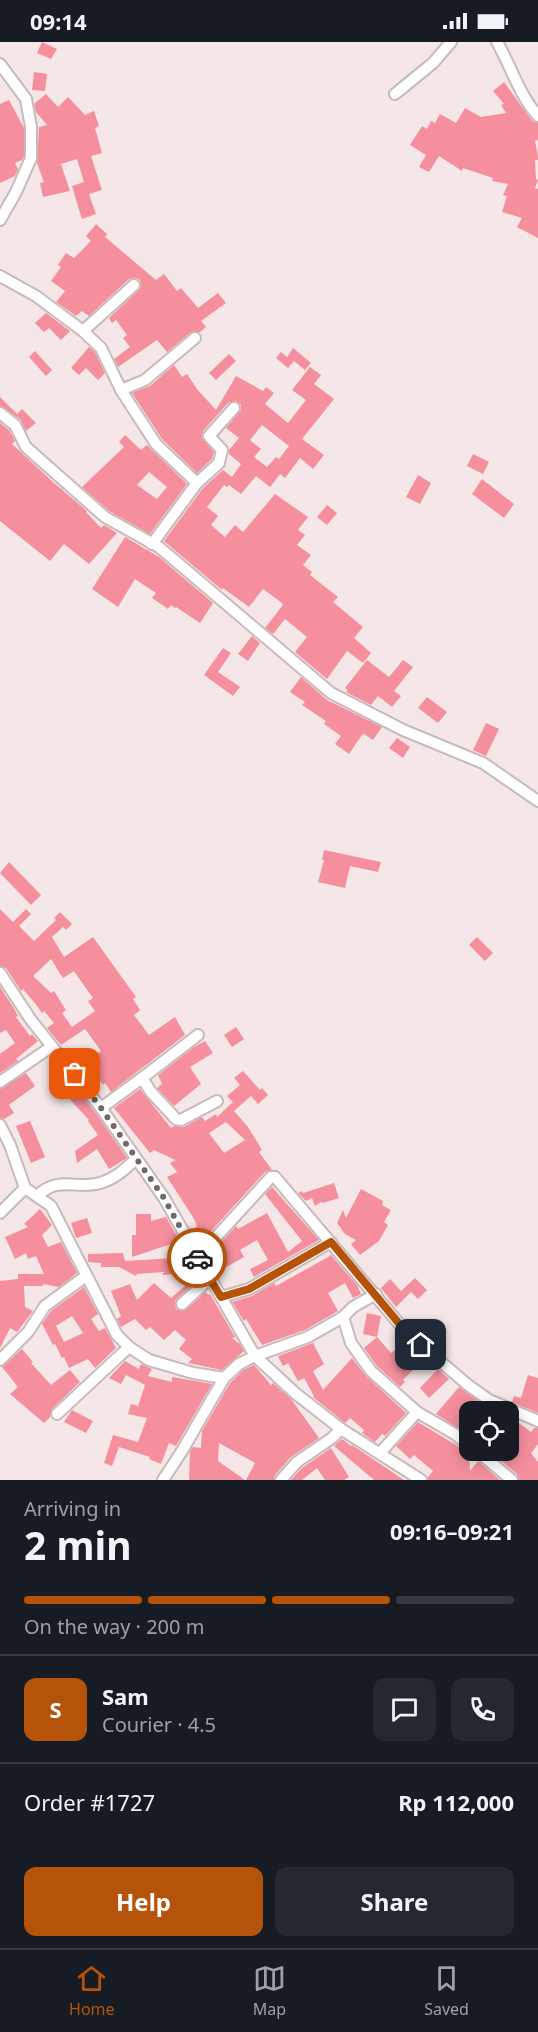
<!DOCTYPE html>
<meta charset="utf-8">
<style>
body{margin:0;font-family:"Noto Sans",sans-serif;background:#242831;color:#f1f3f6;height:100vh;display:flex;flex-direction:column;font-size:22px;white-space:nowrap}
*{box-sizing:border-box;margin:0}
p{font-size:20px;color:#9ea1a6}
.icon{flex:none;width:33px;height:33px;fill:none;stroke:currentColor;stroke-width:2;stroke-linecap:round;stroke-linejoin:round}
.map{position:relative;height:1438px;overflow:hidden}
.sheet{display:flex;flex-direction:column;background:#171b24;flex:1}
.sheet>*{flex:none}
.tools{position:absolute;left:459px;top:1359px;display:grid;gap:12px}
.tools a{display:grid;place-items:center;width:60px;height:60px;border-radius:12px;background:#171b24;box-shadow:0 3px 15px #0003;font-size:30px}
.pin{position:absolute;display:grid;place-items:center;width:51px;height:51px;color:#fff;margin:-26px;border-radius:12px;box-shadow:0 3px 9px #0006}
.courier{position:absolute;display:grid;place-items:center;width:60px;height:60px;margin:-30px;border:4px solid #b45309;border-radius:50%;background:#fff;color:#222;box-shadow:0 2px 8px #0007}
.overview em{font-style:normal;font-weight:700}
.overview div{display:flex;flex-direction:column-reverse}
.overview{display:flex;align-items:center;justify-content:space-between;height:102px;padding:0 24px}
h1{font-size:39px;font-weight:700;line-height:45px}
.bar{display:grid;grid-template-columns:repeat(4,1fr);gap:9px 6px;align-content:center;height:72px;padding:0 24px}
.bar i{height:8px;border-radius:4px;background:#363941}
.bar .on{background:#b45309}
.bar p{grid-column:span 4}
.line{display:flex;align-items:center;gap:15px;padding:0 24px;border-top:2px solid #363941}
.line div{flex:1}
.round{display:grid;place-items:center;flex:none;width:63px;height:63px;border-radius:12px;background:#242831}
.primary-button{display:flex;gap:12px;margin-top:auto;padding:12px 24px}
.primary-button a{flex:1;height:69px;border-radius:12px;background:#b45309;color:#fff;font-size:24px;font-weight:700;line-height:69px;text-align:center}
.primary-button a+a{background:#242831;color:#f1f3f6}
.status{display:flex;justify-content:space-between;align-items:center;height:42px;padding:0 30px;background:#171b24;direction:ltr}
.status svg{height:16px;fill:currentColor}
.dock{display:flex;justify-content:space-around;align-items:center;height:84px;border-top:2px solid #363941;background:#171b24;font-size:16px;color:#9ea1a6}
.dock a{display:grid;justify-items:center;gap:3px}
.dock .on{color:#b45309}
.map>svg:first-child{display:block}
</style>
<div class="status"><b>09:14</b><svg viewBox="0 0 49 12"><path d="M0 12V9h3v3zM5 12V6h3v6zM10 12V3h3v9zM15 12V0h3v12zM26 1h20v11H26zM47 4h2v5h-2z"/></svg></div>
<div class="map">
<svg width="538" height="1438" viewBox="0 0 538 1438">
<rect width="100%" height="100%" fill="#f5e7e8"/>
<g fill="#f58f9e" fill-rule="evenodd">
<polygon points="42,0 57,7 51,17 37,11"/>
<polygon points="34,30 47,32 45,49 32,48"/>
<polygon points="504,40 532,79 538,81 538,98 535,99 538,115 538,118 535,118 536,137 538,138 535,146 538,147 538,196 517,185 522,176 502,170 507,154 503,153 508,142 492,139 493,136 463,126 462,129 439,114 429,130 419,125 426,113 410,103 422,84 427,87 431,79 435,81 440,72 456,81 465,66 481,75 506,71 501,63 504,62 493,49"/>
<polygon points="46,52 58,65 68,55 85,73 94,69 99,84 95,86 102,111 91,114 102,148 89,152 96,172 82,177 79,168 72,144 84,140 77,117 61,122 70,149 43,155 40,141 44,140 37,121 39,85 47,83 36,70 34,62"/>
<polygon points="9,58 24,86 24,114 22,118 15,121 18,127 15,134 0,141 0,62"/>
<polygon points="96,182 107,192 105,195 156,238 164,232 177,249 181,246 198,266 218,251 226,261 201,279 206,285 200,290 191,290 167,310 157,298 118,325 114,317 130,305 123,296 127,293 116,278 112,281 109,276 139,248 141,245 140,238 136,236 129,237 89,274 82,269 76,274 56,260 65,249 51,239 61,225 58,223 66,211 74,216 91,199 86,194"/>
<polygon points="46,271 70,289 61,298 49,286 44,290 35,281"/>
<polygon points="89,305 95,310 105,331 98,338 86,326 79,333 71,326"/>
<polygon points="293,306 311,321 305,328 294,319 288,326 276,316 281,310 287,315"/>
<polygon points="35,309 52,328 46,334 29,315"/>
<polygon points="229,312 236,319 216,338 209,331"/>
<path d="M174 323 182 335 187 332 197 347 216 368 236 334 263 349 266 345 274 351 265 362 288 381 306 358 292 348 310 325 321 333 314 342 334 357 302 397 324 413 313 427 300 416 285 436 280 432 270 445 256 434 241 452 229 443 227 445 224 443 207 465 218 474 211 483 225 495 235 483 243 490 275 452 308 475 298 488 305 493 297 503 311 513 303 523 312 530 310 533 338 555 333 560 363 585 354 596 371 611 363 621 347 609 327 637 295 610 307 595 285 577 273 592 265 586 283 563 282 561 263 547 249 565 223 546 222 548 164 499 203 446 223 428 232 435 241 422 229 412V408L239 396 226 386 241 368V363L236 359 228 361 203 389 202 396 214 410 212 417 197 431 162 397 132 351 150 344ZM262 383 289 404 279 417 276 415 267 425 254 415 261 407 250 398Z"/>
<polygon points="0,355 17,372 22,367 36,381 26,389 20,377 0,364"/>
<polygon points="0,381 9,388 15,399 12,402 53,440 87,469 86,470 101,486 104,483 117,491 89,522 64,502 50,519 0,479"/>
<path d="M125 393 141 408 147 403 187 442 150 492 109 469 82 445 124 405 119 400ZM149 430 167 445 157 457 137 443Z"/>
<polygon points="473,412 489,420 483,432 467,424"/>
<polygon points="418,433 431,441 420,462 406,455"/>
<polygon points="482,437 514,462 504,476 472,452"/>
<polygon points="327,463 337,471 327,483 317,475"/>
<polygon points="125,495 159,515 213,561 200,581 176,565 175,566 171,563 168,567 152,556 156,551 135,537 118,565 92,547"/>
<polygon points="252,594 260,601 248,619 238,612"/>
<polygon points="223,606 231,611 218,630 240,645 233,654 204,633"/>
<polygon points="367,618 389,635 403,618 413,625 394,649 401,654 392,665 378,654 371,663 346,650 348,648 345,646"/>
<polygon points="301,635 327,658 382,685 373,698 364,692 362,693 349,712 335,702 341,694 324,682 326,679 302,663 305,660 290,650"/>
<polygon points="427,655 447,670 438,681 418,666"/>
<polygon points="486,681 499,687 486,714 473,708"/>
<polygon points="397,696 410,705 403,716 389,706"/>
<polygon points="324,808 381,820 378,830 350,824 345,846 318,840 324,818 322,818"/>
<polygon points="9,820 41,853 31,863 0,831"/>
<path d="M0 867 13 880 26 867 31 872 19 884 34 899 56 878 54 876 60 870 72 882 66 888 63 885 52 895 64 915 93 895 136 955 133 957 140 968 134 973 149 993 175 975 185 993 111 1050 105 1041 103 1043 86 1020 101 1009 85 987 61 1003 47 986 54 981 44 969 42 971 34 960 23 947 21 949 6 926 0 924ZM51 917 63 936 74 929 93 956 88 959 95 969 72 985 62 971 66 968 54 949 51 951 33 934Z"/>
<polygon points="477,895 493,911 485,919 469,903"/>
<polygon points="0,945 13,965 18,974 16,975 30,994 32,992 38,999 16,1017 18,1019 0,1031 0,1012 15,1001 6,988 0,991"/>
<polygon points="236,985 244,997 232,1005 224,993"/>
<polygon points="205,999 213,1011 190,1025 201,1042 174,1064 157,1046 162,1042 158,1033 194,1005"/>
<path d="M243 1029 260 1048 262 1046 268 1053 258 1062 251 1054 234 1069 248 1085 262 1108 259 1110 272 1128 265 1130 203 1198 195 1186 197 1184 193 1175 167 1135 177 1130 170 1121 175 1118 154 1108 150 1111 114 1066 140 1047 171 1086 174 1084 184 1085 202 1075 205 1079 216 1072 217 1075 233 1060 227 1054 240 1043 234 1036ZM226 1080 245 1098 224 1111 209 1091Z"/>
<polygon points="26,1031 35,1044 9,1063 14,1071 4,1077 0,1076 0,1047"/>
<polygon points="71,1040 95,1070 127,1116 109,1127 97,1107 77,1121 75,1109 98,1093 88,1079 89,1078 62,1049"/>
<polygon points="30,1079 45,1115 31,1121 16,1084"/>
<polygon points="334,1141 339,1156 323,1161 321,1160 315,1164 312,1156 306,1159 298,1151 302,1149 303,1151"/>
<polygon points="272,1145 319,1198 254,1235 250,1227 268,1218 257,1198 240,1208 244,1215 223,1227 217,1216 210,1220 207,1216 236,1184 238,1187 267,1171 288,1210 302,1199 265,1152"/>
<polygon points="361,1147 383,1159 382,1163 391,1168 384,1180 388,1183 379,1199 360,1213 351,1202 356,1198 345,1192 337,1181 343,1168 346,1176"/>
<polygon points="40,1167 52,1183 42,1193 48,1205 61,1200 77,1231 59,1245 43,1242 43,1244 24,1244 25,1265 33,1269 17,1290 10,1286 0,1306 0,1239 18,1237 18,1232 44,1232 36,1214 28,1217 26,1211 15,1217 5,1195 28,1185 24,1182"/>
<polygon points="136,1172 151,1172 151,1179 166,1175 180,1199 132,1215 132,1193 136,1193"/>
<polygon points="87,1176 92,1191 76,1196 71,1181"/>
<polygon points="123,1211 125,1219 190,1215 197,1228 186,1228 188,1231 162,1233 164,1230 137,1232 136,1234 119,1225 101,1225 101,1221 88,1220 88,1212"/>
<polygon points="330,1212 357,1243 361,1252 353,1256 345,1241 328,1251 338,1269 305,1288 262,1303 246,1277 244,1279 232,1260 252,1254 274,1241 276,1244 330,1214"/>
<polygon points="415,1236 427,1248 418,1257 411,1250 396,1265 381,1246 390,1237 401,1249"/>
<polygon points="193,1237 195,1239 175,1259 176,1267 184,1269 206,1250 208,1253 210,1252 235,1295 232,1296 240,1302 244,1309 222,1328 188,1321 192,1317 179,1307 186,1298 175,1288 164,1298 150,1285 146,1288 135,1277 121,1285 117,1277 121,1274 111,1249 130,1242 137,1258 154,1241 171,1256"/>
<path d="M84 1245 98 1272 91 1277 99 1289 105 1286 116 1306 95 1326 88 1317 69 1326 64 1315 62 1316 55 1302 53 1303 42 1282 51 1269ZM72 1274 83 1291 64 1300 56 1284Z"/>
<polygon points="367,1271 381,1274 377,1295 391,1311 406,1300 414,1307 405,1314 416,1325 403,1338 405,1340 400,1345 377,1324 364,1306 377,1295 363,1292"/>
<polygon points="313,1301 324,1322 313,1329 323,1348 352,1316 366,1334 406,1371 385,1394 382,1392 375,1400 362,1391 364,1388 350,1376 345,1381 313,1355 314,1354 304,1336 298,1339 288,1321 283,1324 278,1314"/>
<polygon points="22,1307 33,1320 31,1321 51,1343 70,1328 80,1340 52,1367 50,1375 44,1381 10,1352 18,1345 2,1325"/>
<polygon points="125,1319 139,1327 141,1322 152,1327 148,1334 172,1340 172,1335 212,1342 176,1404 169,1401 161,1422 149,1417 150,1415 119,1405 112,1424 104,1421 113,1393 138,1400 147,1376 128,1372 131,1362 138,1364 145,1343 126,1333 121,1342 109,1336"/>
<polygon points="254,1323 271,1343 273,1341 291,1357 319,1396 291,1415 275,1433 274,1438 246,1438 255,1421 219,1401 218,1419 245,1438 189,1438 190,1409 193,1405 201,1406 202,1389 230,1341 243,1328"/>
<polygon points="438,1327 449,1337 429,1356 420,1346"/>
<polygon points="528,1333 538,1336 538,1371 512,1360 514,1354 521,1356"/>
<polygon points="459,1345 493,1370 470,1370 470,1394 436,1372"/>
<polygon points="72,1368 93,1379 86,1391 64,1380"/>
<polygon points="512,1376 531,1390 534,1386 538,1386 538,1402 531,1411 538,1420 538,1438 519,1438 517,1432 488,1408 508,1408 508,1380"/>
<polygon points="418,1380 469,1411 470,1429 478,1419 500,1438 428,1438 428,1435 433,1429 414,1413 410,1417 396,1404"/>
<polygon points="342,1397 351,1404 352,1403 404,1438 374,1438 334,1404"/>
<polygon points="331,1406 349,1435 344,1438 325,1438 317,1426 302,1438 291,1438 302,1426"/>
</g>
<g fill="none" stroke-linecap="round" stroke-linejoin="round">
<defs>
<g id="minor">
<path d="M497 0C511 24 519 53 538 74"/>
<polyline points="0,22 26,57 31,85 31,116 16,150 0,178"/>
<polyline points="395,52 433,21 451,0"/>
<polyline points="0,234 36,254 83,289 101,306 121,348 156,402 197,441"/>
<polyline points="83,289 134,243"/>
<polyline points="121,348 145,338 195,296"/>
<polyline points="0,371 15,383 26,405 105,475 159,505 331,651 403,688 483,721 538,759"/>
<polyline points="152,502 197,441 219,421 222,408 209,394 234,366"/>
<polyline points="0,931 31,978 101,1066 164,1156 255,1314 295,1351 341,1387 421,1438"/>
<polyline points="142,1036 198,993"/>
<polyline points="0,1040 51,1005"/>
<polyline points="101,1066 142,1036 151,1050 176,1077 181,1078 217,1059"/>
<polyline points="0,1083 10,1103 25,1146 51,1164 117,1293 129,1305 149,1318 193,1331 224,1336 239,1322 255,1314 308,1295 343,1275 353,1265 376,1252"/>
<path d="M37 1154C59 1133 75 1148 100 1141 115 1137 125 1127 136 1117"/>
<polyline points="0,1171 25,1146"/>
<polyline points="197,1216 271,1135 275,1135 407,1291 468,1343 489,1358 538,1379"/>
<polyline points="221,1255 249,1247 331,1200"/>
<polyline points="182,1262 209,1237"/>
<polyline points="343,1275 351,1301 371,1329 417,1370 455,1392 470,1404"/>
<polyline points="0,1318 28,1290 45,1264 86,1234"/>
<polyline points="57,1372 129,1305"/>
<polyline points="476,1408 512,1438"/>
<polyline points="380,1411 417,1370"/>
<polyline points="163,1438 182,1409 224,1336"/>
<polyline points="281,1438 297,1420 332,1396 341,1387"/>
</g>
</defs>
<use href="#minor" stroke="#c8babb" stroke-width="14"/>
<use href="#minor" stroke="#fff" stroke-width="10"/>
</g>
<g fill="none" stroke-linecap="round" stroke-linejoin="round">
<polyline stroke="#706869" stroke-width="6" stroke-dasharray="0 10.8" points="75,1032 101,1066 164,1156 197,1216"/>
<polyline stroke="#b45309" stroke-width="8" points="197,1216 221,1255 249,1247 331,1200 407,1291 421,1303"/>
</g>
</svg>
<div class="tools">
<a><svg class="icon" aria-label="locate" viewBox="0 0 24 24"><circle cx="12" cy="12" r="6"/><path d="M12 2v4M12 18v4M2 12h4M18 12h4"/></svg></a>
</div>
<div class="pin" style="left:75px;top:1032px;background:#ea580c"><svg class="icon" aria-label="bag" viewBox="0 0 24 24"><path d="M5 8h14l-1 12H6zM9 8a3 3 0 0 1 6 0"/></svg></div>
<div class="pin" style="left:421px;top:1303px;background:#1f2937"><svg class="icon" aria-label="home" viewBox="0 0 24 24"><path d="M3 11l9-7 9 7M6 9v11h12V9"/></svg></div>
<div class="courier" style="left:197px;top:1216px"><svg class="icon" aria-label="car" viewBox="0 0 24 24"><path d="M5 17H2v-5l4-1 3-4h7l3 4 3 1v5h-3M9 17h6M6 11h13"/><circle cx="7" cy="17" r="2"/><circle cx="17" cy="17" r="2"/></svg></div>
</div>
<section class="sheet">
<div class="overview"><div><h1>2 min</h1><p>Arriving in</p></div><em>09:16–09:21</em></div>
<div class="bar"><i class="on"></i><i class="on"></i><i class="on"></i><i></i><p>On the way · 200 m</p></div>
<div class="line" style="height:108px"><b class="round" style="background:#b45309;color:#fff">S</b><div><b>Sam</b><p>Courier · 4.5</p></div><a class="round"><svg class="icon" aria-label="chat" viewBox="0 0 24 24"><path d="M4 5h16v11H9l-5 4z"/></svg></a><a class="round"><svg class="icon" aria-label="phone" viewBox="0 0 24 24"><path d="M5 4h4l2 5-3 2q2 4 5 5l2-3 5 2v4C11 20 4 13 5 4z"/></svg></a></div>
<div class="line" style="height:78px"><div>Order #1727</div><b>Rp 112,000</b></div>
<div class="primary-button"><a>Help</a><a>Share</a></div>
</section>
<nav class="dock">
<a class="on"><svg class="icon" aria-label="home" viewBox="0 0 24 24"><path d="M3 11l9-7 9 7M6 9v11h12V9"/></svg>Home</a>
<a><svg class="icon" aria-label="map" viewBox="0 0 24 24"><path d="M3 6l6-2 6 2 6-2v14l-6 2-6-2-6 2zM9 4v14M15 6v14"/></svg>Map</a>
<a><svg class="icon" aria-label="saved" viewBox="0 0 24 24"><path d="M7 4h10v16l-5-4-5 4z"/></svg>Saved</a>
</nav>
